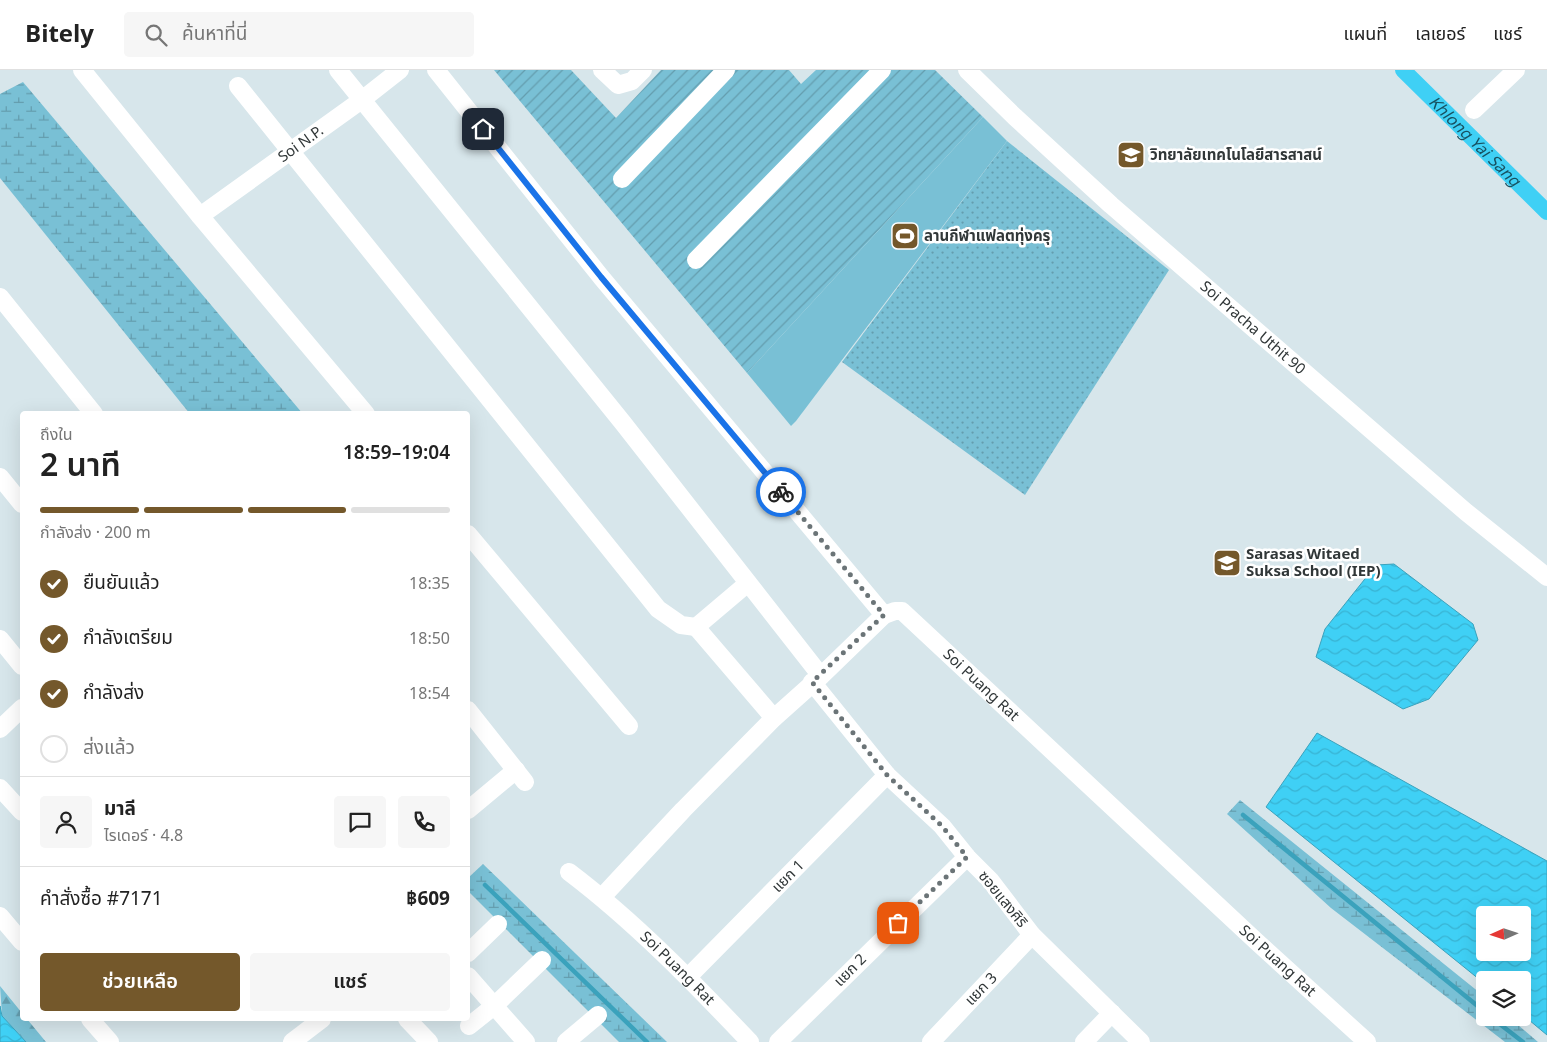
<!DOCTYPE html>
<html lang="th">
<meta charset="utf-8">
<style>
body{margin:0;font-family:Georgia,"Noto Sans Thai",serif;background:#f6f6f6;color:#222;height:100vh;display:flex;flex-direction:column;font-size:19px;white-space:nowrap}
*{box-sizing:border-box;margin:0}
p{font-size:16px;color:#767676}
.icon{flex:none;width:28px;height:28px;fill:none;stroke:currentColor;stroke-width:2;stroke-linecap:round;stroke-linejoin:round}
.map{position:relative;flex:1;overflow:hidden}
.panel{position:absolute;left:20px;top:341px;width:450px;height:610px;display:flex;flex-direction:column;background:#fff;border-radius:5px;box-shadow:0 5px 20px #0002}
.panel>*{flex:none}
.needle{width:32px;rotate:267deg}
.buttons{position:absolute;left:1476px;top:836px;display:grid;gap:10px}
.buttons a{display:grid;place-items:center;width:55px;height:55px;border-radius:5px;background:#fff;box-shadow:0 5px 20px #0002;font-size:25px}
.pin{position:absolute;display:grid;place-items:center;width:42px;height:42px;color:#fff;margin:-21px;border-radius:10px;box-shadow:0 2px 8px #0006}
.courier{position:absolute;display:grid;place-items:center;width:50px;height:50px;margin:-25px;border:4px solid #1a73e8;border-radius:50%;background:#fff;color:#222;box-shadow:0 1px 6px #0007}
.headline em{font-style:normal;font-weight:600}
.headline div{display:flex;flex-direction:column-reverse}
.headline{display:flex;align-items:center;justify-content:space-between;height:85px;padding:0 20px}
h1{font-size:32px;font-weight:600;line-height:38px}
.bar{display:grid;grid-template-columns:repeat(4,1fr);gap:8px 5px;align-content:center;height:60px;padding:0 20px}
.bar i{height:6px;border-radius:4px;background:#e0e0e0}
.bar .active{background:#74582b}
.bar p{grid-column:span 4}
.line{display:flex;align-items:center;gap:12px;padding:0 20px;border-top:1px solid #e0e0e0}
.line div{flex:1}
.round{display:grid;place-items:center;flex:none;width:52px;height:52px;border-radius:5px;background:#f6f6f6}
ol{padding:0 20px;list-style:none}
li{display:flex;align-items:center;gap:15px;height:55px}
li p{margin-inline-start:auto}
li .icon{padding:5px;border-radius:50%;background:#74582b;color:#fff;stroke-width:4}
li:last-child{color:#767676}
li i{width:28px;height:28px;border:2px solid #e0e0e0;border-radius:50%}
.button{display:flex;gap:10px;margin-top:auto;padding:10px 20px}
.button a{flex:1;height:58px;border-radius:5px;background:#74582b;color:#fff;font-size:20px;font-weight:600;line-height:58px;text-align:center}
.button a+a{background:#f6f6f6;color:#222}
header{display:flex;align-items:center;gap:30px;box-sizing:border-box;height:70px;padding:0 25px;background:#fff;border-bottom:1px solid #e0e0e0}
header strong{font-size:24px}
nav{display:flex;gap:28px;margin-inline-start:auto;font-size:18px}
.search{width:350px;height:45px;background:#f6f6f6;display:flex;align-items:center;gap:12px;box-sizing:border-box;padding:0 18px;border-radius:5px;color:#767676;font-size:19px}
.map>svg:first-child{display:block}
</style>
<header>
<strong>Bitely</strong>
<div class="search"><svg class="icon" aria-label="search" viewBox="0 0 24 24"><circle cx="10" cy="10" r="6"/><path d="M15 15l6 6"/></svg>ค้นหาที่นี่</div>
<nav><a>แผนที่</a><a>เลเยอร์</a><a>แชร์</a></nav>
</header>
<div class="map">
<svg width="1547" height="972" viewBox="0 0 1547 972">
<defs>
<pattern id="grass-dots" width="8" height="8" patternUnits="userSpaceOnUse" patternTransform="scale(1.25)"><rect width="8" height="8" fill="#79c0d5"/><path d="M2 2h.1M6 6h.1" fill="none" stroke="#649dae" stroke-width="1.8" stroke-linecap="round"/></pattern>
<pattern id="forest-firs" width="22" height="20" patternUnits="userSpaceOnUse" patternTransform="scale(1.25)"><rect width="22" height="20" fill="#79c0d5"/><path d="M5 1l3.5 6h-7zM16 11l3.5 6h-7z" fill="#649dae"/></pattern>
<pattern id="wetland-marsh" width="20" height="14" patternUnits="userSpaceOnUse" patternTransform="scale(1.25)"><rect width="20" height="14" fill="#79c0d5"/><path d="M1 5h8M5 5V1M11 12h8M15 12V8" fill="none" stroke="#649dae"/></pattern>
<pattern id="garden-furrows" width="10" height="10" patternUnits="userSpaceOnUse" patternTransform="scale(1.25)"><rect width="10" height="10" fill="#79c0d5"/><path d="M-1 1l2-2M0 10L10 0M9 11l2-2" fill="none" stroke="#649dae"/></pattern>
<pattern id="water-waves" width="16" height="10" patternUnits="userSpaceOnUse" patternTransform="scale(1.25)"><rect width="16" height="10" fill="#3fd0f5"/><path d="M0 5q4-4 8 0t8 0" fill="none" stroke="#38b3d3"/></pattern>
</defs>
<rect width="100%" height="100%" fill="#d7e6eb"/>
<polygon fill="url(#grass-dots)" points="1007,71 1169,200 1025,425 842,292"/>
<polygon fill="url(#forest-firs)" points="0,916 22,943 22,949 27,949 46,972 26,972 2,946"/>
<g fill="url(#wetland-marsh)">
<polygon points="23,12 303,344 190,344 0,108 0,24"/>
<polygon points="1240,730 1485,927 1485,948 1510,948 1538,972 1505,972 1331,838 1227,744"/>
<polygon points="483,794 667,972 619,972 468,821 468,808"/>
</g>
<polygon fill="url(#garden-furrows)" points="494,0 571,0 616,48 661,0 789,0 801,14 816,0 935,0 983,47 747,303"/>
<polygon fill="#79c0d5" points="983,47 1007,71 796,351 791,356 747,303"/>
<g fill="url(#water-waves)" stroke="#3ba2bc" fill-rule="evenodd">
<polygon points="1394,494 1473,554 1478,570 1429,629 1403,639 1316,587 1325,559 1376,495"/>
<path d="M1317 663 1547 791V965L1523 945 1522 910H1485V914L1266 737ZM1485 845H1522V882H1485Z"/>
<polygon points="0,936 2,946 26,972 0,972"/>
</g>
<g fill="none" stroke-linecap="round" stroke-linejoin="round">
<g stroke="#3ba2bc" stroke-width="4.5">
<polyline points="1243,745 1485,942"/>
<polyline points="485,815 647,972"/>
<polyline points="1492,948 1523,972"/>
</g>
<path stroke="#3fd0f5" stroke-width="16" id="s1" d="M1403 0 1547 142"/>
<g stroke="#fff" stroke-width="18">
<polyline points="82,0 200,146 366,344"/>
<polyline points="338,0 623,353 821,606"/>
<polyline points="436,0 601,207 884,545"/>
<polyline points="602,0 618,15 632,11 643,0"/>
<path id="s2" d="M967 0 1015 47 1111 135 1466 442 1547 507"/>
<polyline points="238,16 658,539 681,555 696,557"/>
<polyline points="1474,40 1516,0"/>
<polyline points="622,109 726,0"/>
<path id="s3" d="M200 146 363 29 400 0"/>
<polyline points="696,190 882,0"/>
<polyline points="0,227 94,344"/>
<polyline points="0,407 22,434"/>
<polyline points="468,464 629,656"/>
<polyline points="748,513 696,557 774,648"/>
<polyline points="0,569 22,596"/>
<polyline points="812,612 887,705 942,756 967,787 990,810 1032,865 1141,972"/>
<polyline points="468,640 525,712"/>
<polyline points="0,659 22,638"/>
<polyline points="0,718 22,742"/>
<polyline points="468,740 516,700"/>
<path id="s4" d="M569 802C635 852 693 912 750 972"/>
<path id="s5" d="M602 827 683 740 774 648 821 606 884 545 895 541H902L1257 872 1367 972"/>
<polyline points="0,846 22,872"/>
<polyline points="468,883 498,854"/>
<polyline points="468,906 526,972"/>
<polyline points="688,907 887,705"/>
<polyline points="90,949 110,972"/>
<polyline points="407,949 429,972"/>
<polyline points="469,956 494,936 542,890"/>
<polyline points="292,972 322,949"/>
<polyline points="566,972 598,945"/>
<polyline points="778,972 967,787"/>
<polyline points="931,972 1032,865"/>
<polyline points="1084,972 1112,943"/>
</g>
</g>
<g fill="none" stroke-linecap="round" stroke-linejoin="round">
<polyline stroke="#6b7477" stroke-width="5" stroke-dasharray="0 9" points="781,422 884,545 812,612 887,705 942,756 967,787 898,853"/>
<polyline stroke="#1a73e8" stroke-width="6" points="483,59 601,207 781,422"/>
</g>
<defs>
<symbol id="university-square" viewBox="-11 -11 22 22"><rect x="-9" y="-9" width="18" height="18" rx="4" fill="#74582b" stroke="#fff"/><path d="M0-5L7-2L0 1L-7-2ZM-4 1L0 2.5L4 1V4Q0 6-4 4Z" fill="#fff"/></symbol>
<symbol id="stadium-square" viewBox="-11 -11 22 22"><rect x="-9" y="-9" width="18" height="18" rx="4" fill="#74582b" stroke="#fff"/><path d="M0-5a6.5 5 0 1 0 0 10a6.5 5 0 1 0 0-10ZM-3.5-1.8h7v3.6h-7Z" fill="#fff"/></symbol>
<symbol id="school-square" viewBox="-11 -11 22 22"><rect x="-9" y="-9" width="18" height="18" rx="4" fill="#74582b" stroke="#fff"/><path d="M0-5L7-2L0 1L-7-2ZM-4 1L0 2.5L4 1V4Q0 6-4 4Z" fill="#fff"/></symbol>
</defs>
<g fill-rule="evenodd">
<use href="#university-square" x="1115" y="69" width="32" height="32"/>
<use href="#stadium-square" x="889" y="150" width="32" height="32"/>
<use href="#school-square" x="1211" y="477" width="32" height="32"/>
</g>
<g text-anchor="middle" stroke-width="5" stroke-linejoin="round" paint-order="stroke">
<g font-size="15" fill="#313738" stroke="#fff">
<text dy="5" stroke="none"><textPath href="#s3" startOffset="124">Soi N.P.</textPath></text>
<text dy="5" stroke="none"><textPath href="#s2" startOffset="385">Soi Pracha Uthit 90</textPath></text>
<text dy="5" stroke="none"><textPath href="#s5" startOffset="526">Soi Puang Rat</textPath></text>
<text transform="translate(788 806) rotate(-45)" y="5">แยก 1</text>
<text transform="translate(1003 829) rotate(51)" y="5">ซอยแสงศิริ</text>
<text dy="5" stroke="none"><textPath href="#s5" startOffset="931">Soi Puang Rat</textPath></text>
<text dy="5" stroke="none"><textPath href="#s4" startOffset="145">Soi Puang Rat</textPath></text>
<text transform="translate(850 900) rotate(-45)" y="5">แยก 2</text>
<text transform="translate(981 919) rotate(-46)" y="5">แยก 3</text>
</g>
<g font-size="15" font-weight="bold" fill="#313738" stroke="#fff" text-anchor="start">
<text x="1150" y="90">วิทยาลัยเทคโนโลยีสารสาสน์</text>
<text x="924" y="171">ลานกีฬาแฟลตทุ่งครุ</text>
<text x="1246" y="489">Sarasas Witaed<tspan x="1246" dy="17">Suksa School (IEP)</tspan></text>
</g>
<g font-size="16" font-style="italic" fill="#175161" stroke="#fff">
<text dy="6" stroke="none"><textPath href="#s1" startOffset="101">Khlong Yai Sang</textPath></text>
</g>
</g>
</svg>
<div class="buttons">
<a><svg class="needle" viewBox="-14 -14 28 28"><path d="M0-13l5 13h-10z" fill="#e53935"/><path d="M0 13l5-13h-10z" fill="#767676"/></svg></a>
<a><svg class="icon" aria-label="layers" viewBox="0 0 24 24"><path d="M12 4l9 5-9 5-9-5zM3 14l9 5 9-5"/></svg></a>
</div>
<div class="pin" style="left:898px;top:853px;background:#ea580c"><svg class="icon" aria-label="bag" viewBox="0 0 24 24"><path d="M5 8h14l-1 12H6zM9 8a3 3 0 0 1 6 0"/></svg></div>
<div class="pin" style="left:483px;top:59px;background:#1f2937"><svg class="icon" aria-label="home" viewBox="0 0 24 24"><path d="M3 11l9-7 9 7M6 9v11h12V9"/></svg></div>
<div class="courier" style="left:781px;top:422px"><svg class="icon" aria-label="bike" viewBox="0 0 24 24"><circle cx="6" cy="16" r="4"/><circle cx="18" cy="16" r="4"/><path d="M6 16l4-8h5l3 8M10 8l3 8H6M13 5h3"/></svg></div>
<section class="panel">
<div class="headline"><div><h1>2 นาที</h1><p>ถึงใน</p></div><em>18:59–19:04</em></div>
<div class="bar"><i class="active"></i><i class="active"></i><i class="active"></i><i></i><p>กำลังส่ง · 200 m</p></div>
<ol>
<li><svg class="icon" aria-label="check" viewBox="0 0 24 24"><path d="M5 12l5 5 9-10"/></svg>ยืนยันแล้ว<p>18:35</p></li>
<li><svg class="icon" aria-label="check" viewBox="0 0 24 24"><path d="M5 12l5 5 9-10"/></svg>กำลังเตรียม<p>18:50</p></li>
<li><svg class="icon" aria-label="check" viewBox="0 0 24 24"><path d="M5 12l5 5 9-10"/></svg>กำลังส่ง<p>18:54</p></li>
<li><i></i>ส่งแล้ว</li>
</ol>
<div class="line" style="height:90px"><a class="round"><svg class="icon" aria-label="person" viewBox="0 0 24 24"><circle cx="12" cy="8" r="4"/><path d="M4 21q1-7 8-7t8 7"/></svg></a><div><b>มาลี</b><p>ไรเดอร์ · 4.8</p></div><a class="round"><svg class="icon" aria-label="chat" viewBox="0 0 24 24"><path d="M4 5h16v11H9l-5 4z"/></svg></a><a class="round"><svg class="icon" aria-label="phone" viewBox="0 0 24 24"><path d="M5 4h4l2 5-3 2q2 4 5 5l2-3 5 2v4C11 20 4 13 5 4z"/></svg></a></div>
<div class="line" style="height:65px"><div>คำสั่งซื้อ #7171</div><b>฿609</b></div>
<div class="button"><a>ช่วยเหลือ</a><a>แชร์</a></div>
</section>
</div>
